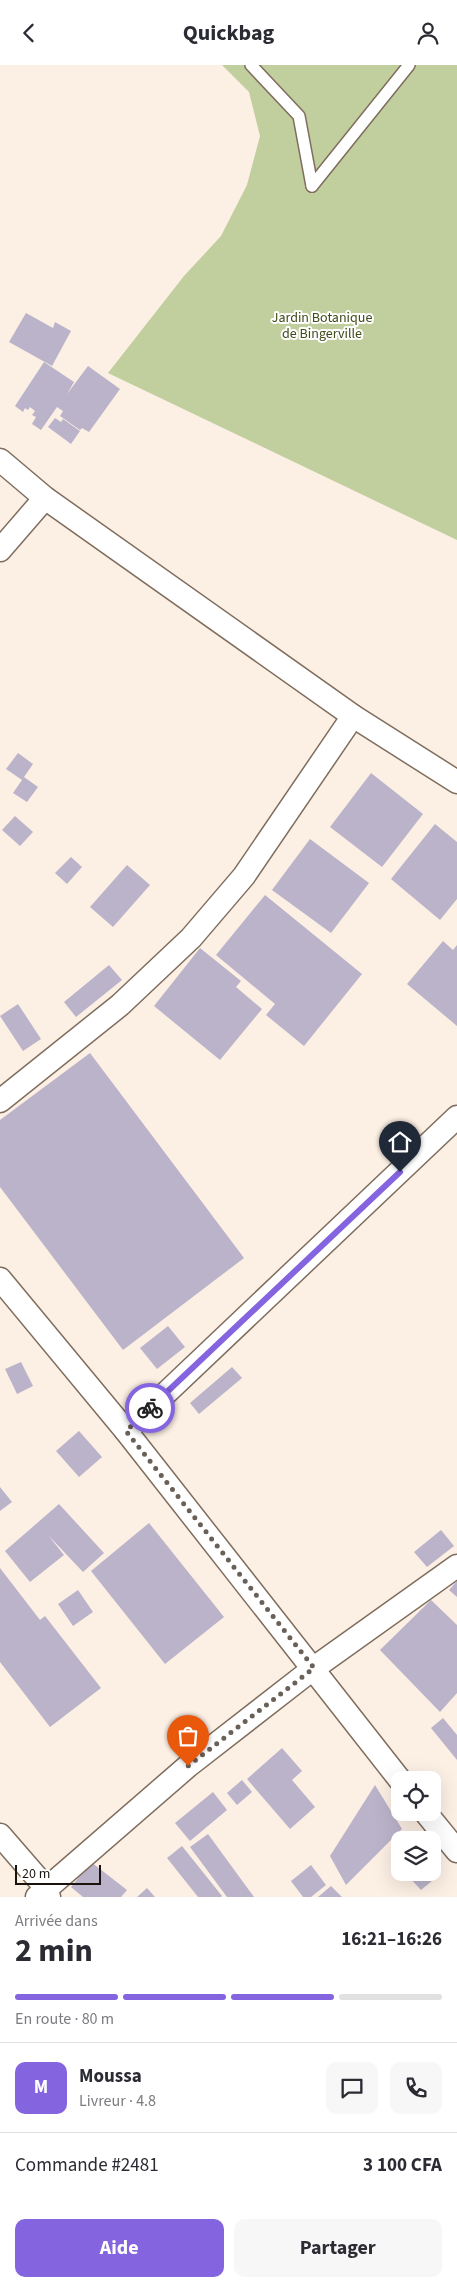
<!DOCTYPE html>
<html lang="fr">
<meta charset="utf-8">
<style>
body{margin:0;font-family:"Source Sans 3",sans-serif;background:#f7f7f7;color:#2b2b33;height:100vh;display:flex;flex-direction:column;font-size:19px;white-space:nowrap}
*{box-sizing:border-box;margin:0}
p{font-size:16px;color:#7c7c81}
.icon{flex:none;width:28px;height:28px;fill:none;stroke:currentColor;stroke-width:2;stroke-linecap:round;stroke-linejoin:round}
.map{position:relative;height:1832px;overflow:hidden}
.side{display:flex;flex-direction:column;background:#fff;flex:1}
.side>*{flex:none}
.tools{position:absolute;left:391px;top:1706px;display:grid;gap:10px}
.tools a{display:grid;place-items:center;width:50px;height:50px;border-radius:10px;background:#fff;box-shadow:0 5px 20px #0002;font-size:25px}
.scale{position:absolute;left:15px;bottom:12px;width:86px;box-sizing:border-box;padding-left:5px;border:2px solid #1a130d;border-top:0;font-size:14px;line-height:18px;white-space:nowrap;color:#1a130d;-webkit-text-stroke:4px #fff;paint-order:stroke}
.pin{position:absolute;display:grid;place-items:center;width:42px;height:42px;color:#fff;margin:-51px -21px;border-radius:50% 50% 50% 0;rotate:-45deg;box-shadow:0 0 5px #0007}
.pin .icon{rotate:45deg}
.courier{position:absolute;display:grid;place-items:center;width:50px;height:50px;margin:-25px;border:4px solid #8464df;border-radius:50%;background:#fff;color:#222;box-shadow:0 1px 6px #0007}
.headline em{font-style:normal;font-weight:700}
.headline div{display:flex;flex-direction:column-reverse}
.headline{display:flex;align-items:center;justify-content:space-between;height:85px;padding:0 15px}
h1{font-size:32px;font-weight:700;line-height:38px}
.bar{display:grid;grid-template-columns:repeat(4,1fr);gap:8px 5px;align-content:center;height:60px;padding:0 15px}
.bar i{height:6px;border-radius:4px;background:#e1e1e2}
.bar .selected{background:#8464df}
.bar p{grid-column:span 4}
.line{display:flex;align-items:center;gap:12px;padding:0 15px;border-top:1px solid #e1e1e2}
.line div{flex:1}
.round{display:grid;place-items:center;flex:none;width:52px;height:52px;border-radius:10px;background:#f7f7f7}
.button{display:flex;gap:10px;margin-top:auto;padding:10px 15px}
.button a{flex:1;height:58px;border-radius:10px;background:#8464df;color:#fff;font-size:20px;font-weight:700;line-height:58px;text-align:center}
.button a+a{background:#f7f7f7;color:#2b2b33}
header{display:flex;justify-content:space-between;align-items:center;height:65px;padding:0 15px;background:#fff;font-size:22px;font-weight:700}
.map>svg:first-child{display:block}
</style>
<header><svg class="icon" aria-label="back" viewBox="0 0 24 24"><path d="M15 5l-7 7 7 7"/></svg>Quickbag<svg class="icon" aria-label="person" viewBox="0 0 24 24"><circle cx="12" cy="8" r="4"/><path d="M4 21q1-7 8-7t8 7"/></svg></header>
<div class="map">
<svg width="457" height="1832" viewBox="0 0 457 1832">
<rect width="100%" height="100%" fill="#fcefe4"/>
<polygon fill="#c1ce9e" points="222,0 457,0 457,475 108,308 184,211 221,171 247,120 260,71 249,27"/>
<g fill="#bbb3ca">
<polygon points="26,248 53,263 55,257 71,266 52,301 9,277"/>
<polygon points="44,297 74,317 67,329 88,301 120,324 89,367 82,363 80,365 60,351 63,346 57,342 41,365 32,359 36,352 32,350 35,346 30,342 28,345 25,343 23,347 15,341"/>
<polygon points="55,353 61,357 63,354 80,366 71,379 48,362"/>
<polygon points="18,688 33,699 24,712 38,722 27,737 13,728 22,715 6,704"/>
<polygon points="371,708 423,749 382,802 330,762"/>
<polygon points="15,751 33,767 20,781 2,765"/>
<polygon points="435,759 457,777 457,834 440,855 391,814"/>
<polygon points="310,774 369,818 331,868 272,825"/>
<polygon points="71,792 82,802 67,819 55,808"/>
<polygon points="127,800 150,820 113,862 90,842"/>
<polygon points="265,830 362,909 304,981 266,950 275,939 216,890"/>
<polygon points="443,876 453,885 457,880 457,961 407,919"/>
<polygon points="200,883 241,916 236,922 262,944 220,995 154,941"/>
<polygon points="109,900 122,915 76,952 64,937"/>
<polygon points="18,939 41,974 23,986 0,951"/>
<polygon points="90,988 244,1193 123,1285 0,1122 0,1055"/>
<polygon points="168,1261 185,1282 157,1304 140,1283"/>
<polygon points="21,1297 33,1321 17,1329 5,1304"/>
<polygon points="232,1302 242,1313 199,1349 190,1338"/>
<polygon points="79,1366 102,1392 79,1412 56,1386"/>
<polygon points="0,1422 12,1437 0,1446"/>
<polygon points="59,1439 104,1488 83,1507 48,1470 64,1490 30,1517 5,1486"/>
<polygon points="149,1458 224,1552 165,1599 91,1506"/>
<polygon points="441,1465 454,1481 427,1502 414,1487"/>
<polygon points="0,1503 40,1555 45,1551 101,1623 50,1662 0,1597"/>
<polygon points="457,1516 457,1532 449,1525"/>
<polygon points="78,1525 93,1547 73,1561 58,1539"/>
<polygon points="431,1535 457,1560 457,1628 440,1647 380,1585"/>
<polygon points="443,1653 457,1670 457,1695 431,1663"/>
<polygon points="282,1683 302,1706 292,1715 315,1742 290,1764 247,1714"/>
<polygon points="242,1715 252,1727 237,1740 227,1728"/>
<polygon points="375,1720 402,1764 346,1820 330,1791"/>
<polygon points="213,1727 227,1745 190,1776 175,1758"/>
<polygon points="208,1769 254,1832 227,1832 190,1782"/>
<polygon points="182,1781 222,1831 221,1832 198,1832 167,1793"/>
<polygon points="91,1797 127,1825 121,1832 83,1832 71,1822"/>
<polygon points="311,1800 326,1820 311,1832 303,1832 291,1816"/>
<polygon points="405,1808 425,1808 432,1816 421,1825"/>
<polygon points="331,1821 342,1832 318,1832"/>
<polygon points="147,1823 155,1832 137,1832"/>
</g>
<g fill="none" stroke-linecap="round" stroke-linejoin="round">
<defs>
<g id="service">
<polyline points="251,0 299,51 312,121"/>
<polyline points="312,121 409,0"/>
</g>
<g id="minor">
<polyline points="0,395 45,433 353,651 457,717"/>
<polyline points="0,485 45,433"/>
<polyline points="0,1036 120,940 191,873 244,811 353,651"/>
<polyline points="0,1214 126,1366 400,1715"/>
<polyline points="126,1366 457,1052"/>
<polyline points="426,1748 457,1786"/>
<polyline points="0,1770 46,1823 49,1832"/>
<polyline points="37,1832 188,1701 314,1603 457,1501"/>
</g>
</defs>
<use href="#service" stroke="#7f6d5d" stroke-width="14"/>
<use href="#minor" stroke="#7f6d5d" stroke-width="25"/>
<use href="#service" stroke="#fff" stroke-width="11"/>
<use href="#minor" stroke="#fff" stroke-width="22"/>
</g>
<g fill="none" stroke-linecap="round" stroke-linejoin="round">
<polyline stroke="#696058" stroke-width="5" stroke-dasharray="0 9" points="150,1343 126,1366 314,1603 188,1701"/>
<polyline stroke="#8464df" stroke-width="6" points="150,1343 400,1107"/>
</g>
<g text-anchor="middle" stroke-width="4" stroke-linejoin="round" paint-order="stroke">
<g font-size="14" fill="#404b19" stroke="#fff">
<text x="322" y="257">Jardin Botanique<tspan x="322" dy="16">de Bingerville</tspan></text>
</g>
</g>
</svg>
<div class="tools">
<a><svg class="icon" aria-label="locate" viewBox="0 0 24 24"><circle cx="12" cy="12" r="6"/><path d="M12 2v4M12 18v4M2 12h4M18 12h4"/></svg></a>
<a><svg class="icon" aria-label="layers" viewBox="0 0 24 24"><path d="M12 4l9 5-9 5-9-5zM3 14l9 5 9-5"/></svg></a>
</div>
<div class="scale">20 m</div>
<div class="pin" style="left:188px;top:1701px;background:#ea580c"><svg class="icon" aria-label="bag" viewBox="0 0 24 24"><path d="M5 8h14l-1 12H6zM9 8a3 3 0 0 1 6 0"/></svg></div>
<div class="pin" style="left:400px;top:1107px;background:#1f2937"><svg class="icon" aria-label="home" viewBox="0 0 24 24"><path d="M3 11l9-7 9 7M6 9v11h12V9"/></svg></div>
<div class="courier" style="left:150px;top:1343px"><svg class="icon" aria-label="bike" viewBox="0 0 24 24"><circle cx="6" cy="16" r="4"/><circle cx="18" cy="16" r="4"/><path d="M6 16l4-8h5l3 8M10 8l3 8H6M13 5h3"/></svg></div>
</div>
<section class="side">
<div class="headline"><div><h1>2 min</h1><p>Arrivée dans</p></div><em>16:21–16:26</em></div>
<div class="bar"><i class="selected"></i><i class="selected"></i><i class="selected"></i><i></i><p>En route · 80 m</p></div>
<div class="line" style="height:90px"><b class="round" style="background:#8464df;color:#fff">M</b><div><b>Moussa</b><p>Livreur · 4.8</p></div><a class="round"><svg class="icon" aria-label="chat" viewBox="0 0 24 24"><path d="M4 5h16v11H9l-5 4z"/></svg></a><a class="round"><svg class="icon" aria-label="phone" viewBox="0 0 24 24"><path d="M5 4h4l2 5-3 2q2 4 5 5l2-3 5 2v4C11 20 4 13 5 4z"/></svg></a></div>
<div class="line" style="height:65px"><div>Commande #2481</div><b>3 100 CFA</b></div>
<div class="button"><a>Aide</a><a>Partager</a></div>
</section>
